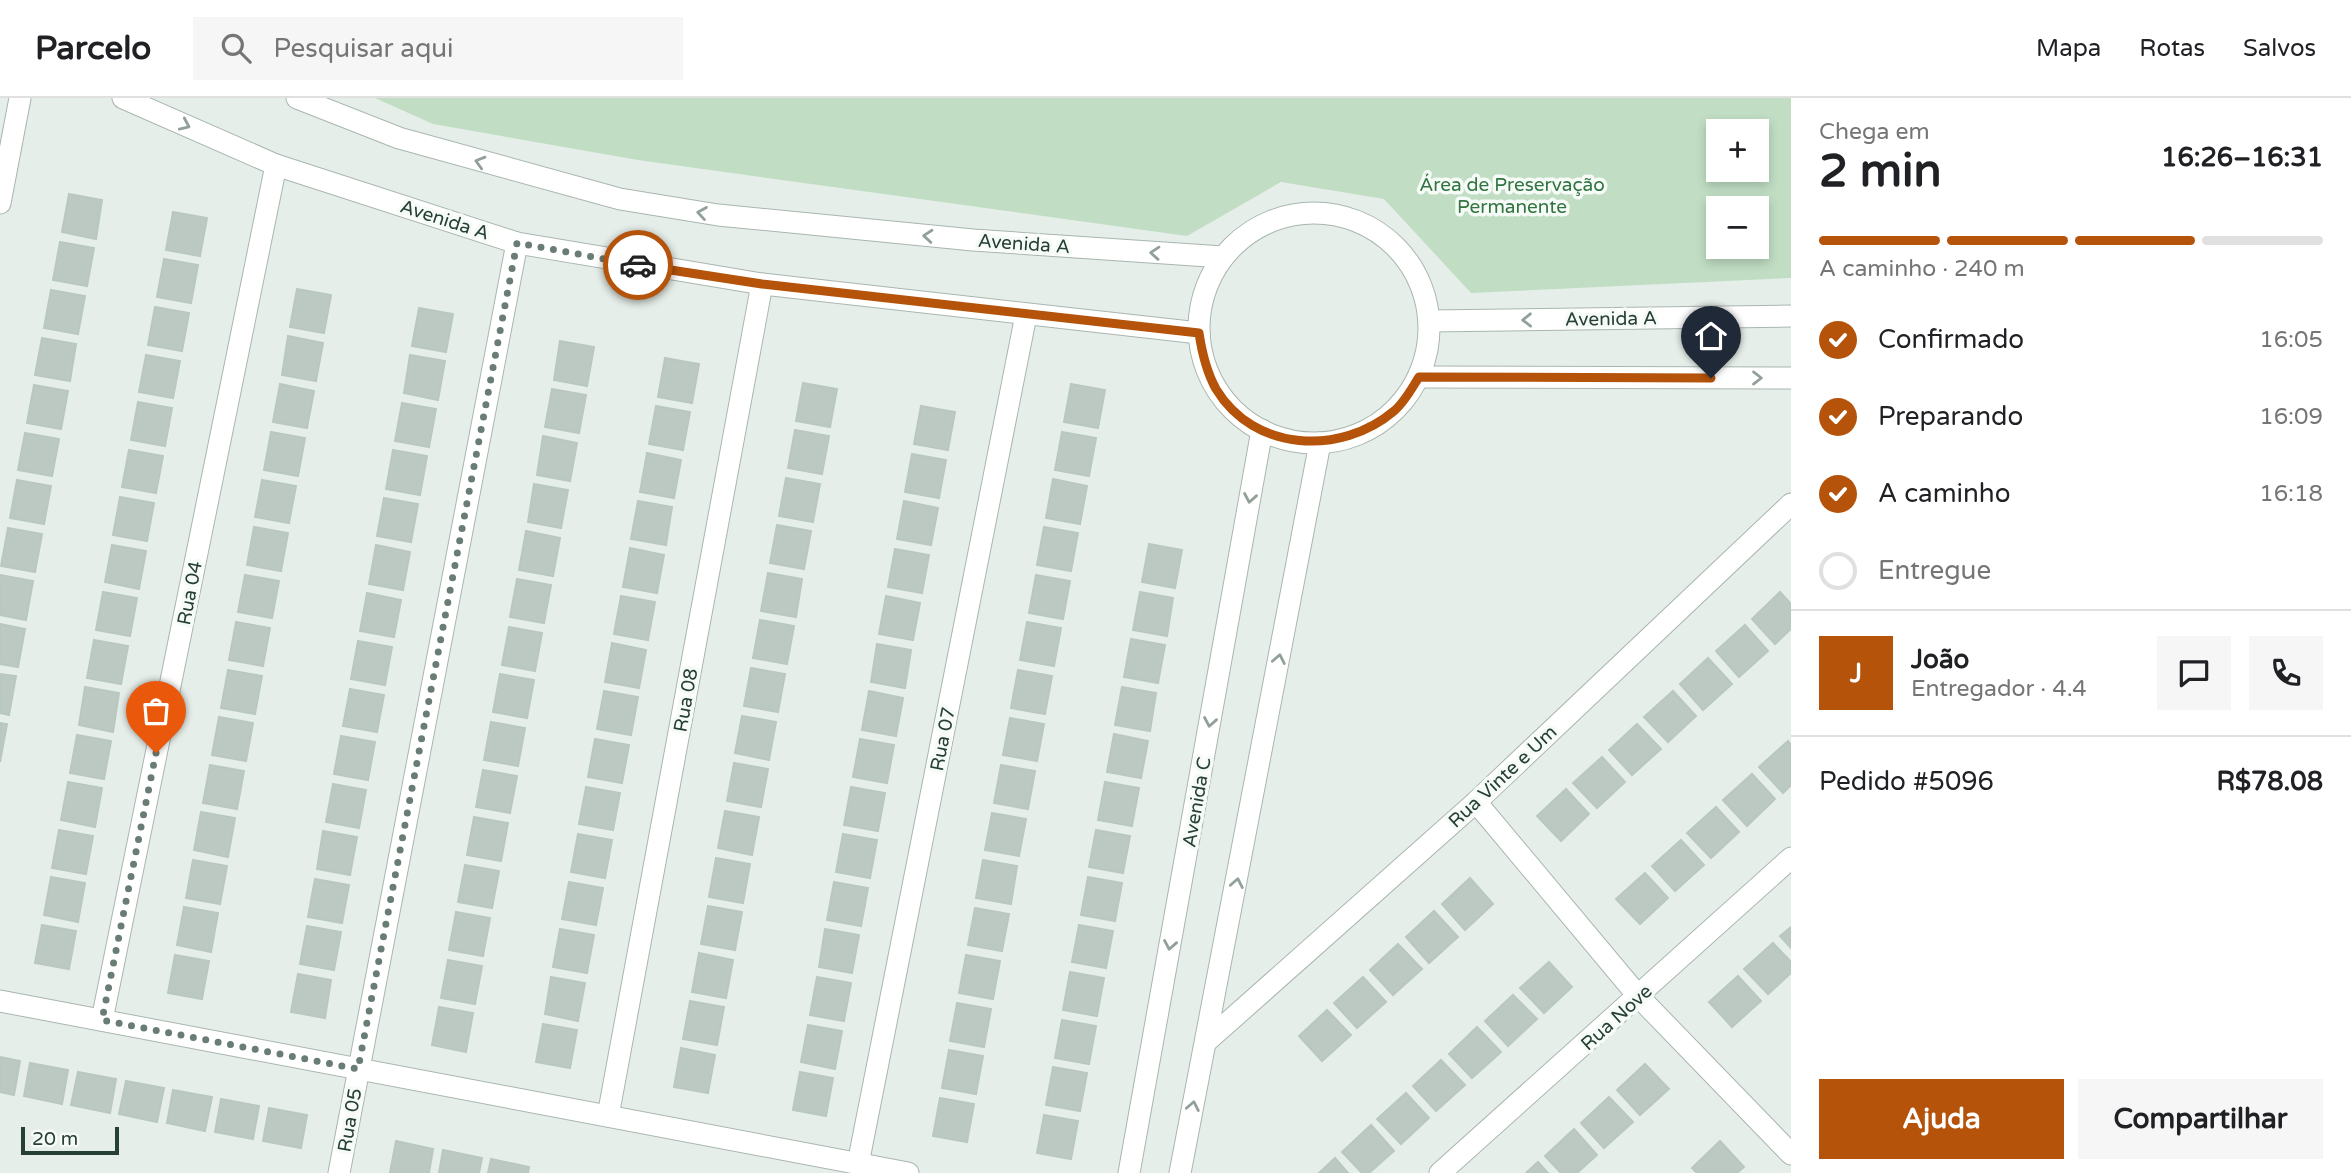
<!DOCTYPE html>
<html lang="pt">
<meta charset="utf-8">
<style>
body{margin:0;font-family:"Varela Round",sans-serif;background:#f6f6f6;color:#202124;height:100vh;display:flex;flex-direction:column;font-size:26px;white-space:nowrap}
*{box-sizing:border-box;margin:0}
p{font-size:23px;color:#757577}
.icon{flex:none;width:38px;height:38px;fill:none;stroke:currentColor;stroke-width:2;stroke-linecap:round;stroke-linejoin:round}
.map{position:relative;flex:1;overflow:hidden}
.side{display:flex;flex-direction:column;background:#fff;width:560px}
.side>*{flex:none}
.buttons{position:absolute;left:1706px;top:21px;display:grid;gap:14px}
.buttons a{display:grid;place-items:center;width:63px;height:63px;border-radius:0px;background:#fff;box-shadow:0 4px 10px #0003;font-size:35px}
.scale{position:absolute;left:21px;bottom:18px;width:98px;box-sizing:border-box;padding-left:7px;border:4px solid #264035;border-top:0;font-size:19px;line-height:24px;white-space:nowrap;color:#264035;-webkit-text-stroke:5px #f7fbf8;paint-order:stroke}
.pin{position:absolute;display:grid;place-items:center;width:60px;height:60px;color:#fff;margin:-72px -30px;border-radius:50% 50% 50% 0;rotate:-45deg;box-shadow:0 0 7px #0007}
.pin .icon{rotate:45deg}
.courier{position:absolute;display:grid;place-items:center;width:70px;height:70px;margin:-35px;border:5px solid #b45309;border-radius:50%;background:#fff;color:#222;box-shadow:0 2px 9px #0007}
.overview em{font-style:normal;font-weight:700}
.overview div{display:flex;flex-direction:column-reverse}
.overview{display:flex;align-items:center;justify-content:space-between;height:119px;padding:0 28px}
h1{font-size:46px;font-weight:700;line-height:52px}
.bar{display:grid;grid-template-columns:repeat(4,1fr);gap:10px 7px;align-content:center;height:84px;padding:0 28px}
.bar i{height:9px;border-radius:5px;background:#e0e0e0}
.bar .current{background:#b45309}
.bar p{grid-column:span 4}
.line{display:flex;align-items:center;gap:18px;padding:0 28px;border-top:2px solid #e0e0e0}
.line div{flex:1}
.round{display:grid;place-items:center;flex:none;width:74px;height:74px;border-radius:0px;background:#f6f6f6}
ol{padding:0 28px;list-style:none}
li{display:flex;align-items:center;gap:21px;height:77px}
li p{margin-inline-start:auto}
li .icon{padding:7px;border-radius:50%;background:#b45309;color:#fff;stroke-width:4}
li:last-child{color:#757577}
li i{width:38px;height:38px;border:4px solid #e0e0e0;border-radius:50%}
.action{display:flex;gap:14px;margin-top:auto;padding:14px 28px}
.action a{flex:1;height:80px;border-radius:0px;background:#b45309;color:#fff;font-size:28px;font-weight:700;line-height:80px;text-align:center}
.action a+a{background:#f6f6f6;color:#202124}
header{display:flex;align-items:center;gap:42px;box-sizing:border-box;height:98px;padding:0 35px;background:#fff;border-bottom:2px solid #e0e0e0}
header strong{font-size:33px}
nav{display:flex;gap:38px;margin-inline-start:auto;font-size:24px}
.search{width:490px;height:63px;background:#f6f6f6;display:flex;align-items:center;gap:18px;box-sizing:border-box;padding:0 24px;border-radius:0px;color:#757577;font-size:26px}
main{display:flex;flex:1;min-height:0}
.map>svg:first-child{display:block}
</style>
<header>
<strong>Parcelo</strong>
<div class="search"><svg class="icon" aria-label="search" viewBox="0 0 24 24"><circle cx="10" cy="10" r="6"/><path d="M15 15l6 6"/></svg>Pesquisar aqui</div>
<nav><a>Mapa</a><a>Rotas</a><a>Salvos</a></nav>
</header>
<main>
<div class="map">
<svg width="1791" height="1075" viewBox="0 0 1791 1075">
<rect width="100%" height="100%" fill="#e6eee9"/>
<path fill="#c1dec4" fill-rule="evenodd" d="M375 0H1791V180L1471 195 1384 101 1281 84 1187 138 638 62 433 26ZM1718 33H1757V72H1718ZM1718 110H1757V149H1718Z"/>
<g fill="#bbc9c2" stroke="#b9c8bf" stroke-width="2">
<polygon points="69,96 102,102 96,141 62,134"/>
<polygon points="173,114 207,120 200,158 166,152"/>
<polygon points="60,144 94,150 87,188 53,182"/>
<polygon points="164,161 198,167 191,205 157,199"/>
<polygon points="297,191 331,197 324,235 290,229"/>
<polygon points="51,192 85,198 78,236 44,230"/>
<polygon points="155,209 189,215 182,253 148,247"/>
<polygon points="419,210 453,216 446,254 412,248"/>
<polygon points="288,238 323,245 316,283 282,277"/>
<polygon points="42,240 76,246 70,283 35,277"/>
<polygon points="560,243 594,249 587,288 554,282"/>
<polygon points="146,257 180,263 173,300 139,294"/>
<polygon points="410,257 445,263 438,302 404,295"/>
<polygon points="665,260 699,266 692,305 658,299"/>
<polygon points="803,285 837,291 830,329 796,323"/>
<polygon points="280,286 314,293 307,330 273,324"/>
<polygon points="1071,286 1105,292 1098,330 1064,324"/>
<polygon points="34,287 68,293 61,331 27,325"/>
<polygon points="552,291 586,297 579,335 545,329"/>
<polygon points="138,304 172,310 165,348 131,342"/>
<polygon points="402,305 436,311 429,349 395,343"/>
<polygon points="656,308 690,314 683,352 649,346"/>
<polygon points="921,308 955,314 948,352 914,346"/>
<polygon points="795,332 829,338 822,376 788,370"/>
<polygon points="271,334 305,340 298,378 264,372"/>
<polygon points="1062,334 1096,340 1089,378 1055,372"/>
<polygon points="25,335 59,341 52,378 18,372"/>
<polygon points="543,338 577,345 570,383 537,377"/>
<polygon points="129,352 163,358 156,395 122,389"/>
<polygon points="393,352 427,358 420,397 386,391"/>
<polygon points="647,355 681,362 674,400 640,394"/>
<polygon points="912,356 946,362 939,400 905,394"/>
<polygon points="786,380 820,386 813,424 779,418"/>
<polygon points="1053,381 1087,388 1080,426 1046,420"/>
<polygon points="17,382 51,388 44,426 10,420"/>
<polygon points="262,382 296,388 289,425 255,419"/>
<polygon points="534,386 568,392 561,430 528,424"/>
<polygon points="120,399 154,405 147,443 113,437"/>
<polygon points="384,400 418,406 411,444 377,438"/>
<polygon points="638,403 672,409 666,447 631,441"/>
<polygon points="904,403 938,410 931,447 897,441"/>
<polygon points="777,427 811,433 804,471 770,465"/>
<polygon points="254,429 288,435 281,473 247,467"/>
<polygon points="1044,429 1078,435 1071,473 1037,467"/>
<polygon points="8,430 42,436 35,474 1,468"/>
<polygon points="526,433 560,440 553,478 519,472"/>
<polygon points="1149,446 1182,452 1175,490 1142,484"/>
<polygon points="112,447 146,453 139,491 105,484"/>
<polygon points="376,447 410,454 403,492 369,486"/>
<polygon points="630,450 664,457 657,495 623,489"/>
<polygon points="895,451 929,457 922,495 888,489"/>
<polygon points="768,475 802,481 796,519 761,513"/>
<polygon points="0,477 33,483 26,522 0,517"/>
<polygon points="245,477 279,483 272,520 238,514"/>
<polygon points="1036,477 1070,483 1063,521 1029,515"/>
<polygon points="517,481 551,487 544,525 510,519"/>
<polygon points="103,494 137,500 130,538 96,532"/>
<polygon points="1140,494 1173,500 1167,538 1133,532"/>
<polygon points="1780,494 1791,506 1791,531 1775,546 1752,521"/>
<polygon points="367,495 401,502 394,539 360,533"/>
<polygon points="621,498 655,504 648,542 614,536"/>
<polygon points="886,498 920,505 913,542 879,536"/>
<polygon points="760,522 794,528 787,566 753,560"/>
<polygon points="236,524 270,530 263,568 229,562"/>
<polygon points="1027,524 1061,530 1054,568 1020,562"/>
<polygon points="0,526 25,531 18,569 0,566"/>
<polygon points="1745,527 1768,553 1739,579 1716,553"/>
<polygon points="509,529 542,535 535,573 502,567"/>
<polygon points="1131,541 1165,547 1158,585 1124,579"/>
<polygon points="94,542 128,548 121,586 87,580"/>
<polygon points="358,543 392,549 385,587 351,581"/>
<polygon points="612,545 646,552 639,590 605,584"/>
<polygon points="877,546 911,552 905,590 871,584"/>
<polygon points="1708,560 1732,586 1703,612 1680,586"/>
<polygon points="751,570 785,576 778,614 744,608"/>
<polygon points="228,572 262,578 255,616 221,610"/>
<polygon points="1018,572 1052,578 1045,616 1011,610"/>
<polygon points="0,576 16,578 9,617 0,615"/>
<polygon points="500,576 534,582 527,620 493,614"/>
<polygon points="85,589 119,595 113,634 79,627"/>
<polygon points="1122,589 1156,595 1150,633 1115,627"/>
<polygon points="350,591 384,597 377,634 343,628"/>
<polygon points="604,593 638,599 631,637 597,631"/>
<polygon points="869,593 903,600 896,638 862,632"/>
<polygon points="1673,593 1696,618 1668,644 1644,619"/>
<polygon points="742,618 776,624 769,662 735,655"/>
<polygon points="219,619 253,625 246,663 212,657"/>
<polygon points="1010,620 1044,626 1037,663 1003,657"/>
<polygon points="491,624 525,630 518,668 484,662"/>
<polygon points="0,625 7,626 0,664"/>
<polygon points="1637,626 1661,651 1632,677 1609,652"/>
<polygon points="1114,636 1148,643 1141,680 1107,674"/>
<polygon points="77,637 111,643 104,681 70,675"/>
<polygon points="341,638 375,644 368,682 334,676"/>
<polygon points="595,641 629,647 622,685 588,679"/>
<polygon points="860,641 894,647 887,685 853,679"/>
<polygon points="1788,643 1791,647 1791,687 1783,695 1759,669"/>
<polygon points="1602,659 1625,684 1597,710 1573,685"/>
<polygon points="734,665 768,671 761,709 727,703"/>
<polygon points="210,667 244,673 237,711 203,705"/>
<polygon points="1001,667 1035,673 1028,711 994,705"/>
<polygon points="483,672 517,678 510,715 476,709"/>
<polygon points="1752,676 1775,701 1747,728 1723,702"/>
<polygon points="68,684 102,690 95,729 61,722"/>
<polygon points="1105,684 1139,690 1132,728 1098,722"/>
<polygon points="333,686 366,692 359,730 326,724"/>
<polygon points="586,689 620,695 613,732 579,726"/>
<polygon points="851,689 885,695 878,733 844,727"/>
<polygon points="1566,691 1589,716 1561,743 1537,718"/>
<polygon points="1716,709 1739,734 1711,760 1687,735"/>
<polygon points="725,713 759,719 752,757 718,750"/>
<polygon points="201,714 235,720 228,759 194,752"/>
<polygon points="992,715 1026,721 1019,758 985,752"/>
<polygon points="474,719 508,725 501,763 467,757"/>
<polygon points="59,732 93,738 86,776 52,770"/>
<polygon points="1096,732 1130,738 1123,775 1089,769"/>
<polygon points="323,733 357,739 350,777 317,771"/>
<polygon points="578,736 612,742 605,780 571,774"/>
<polygon points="843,736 877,742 870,780 836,774"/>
<polygon points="1681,742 1704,767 1675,793 1652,768"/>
<polygon points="716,760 750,766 743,805 709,799"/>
<polygon points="193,762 227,768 220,806 186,800"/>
<polygon points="983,762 1017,768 1011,806 976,800"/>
<polygon points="465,767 499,773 492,810 458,804"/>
<polygon points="1645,775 1668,800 1640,826 1616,801"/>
<polygon points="51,779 85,785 78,824 44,817"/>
<polygon points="1088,779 1122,785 1115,823 1081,817"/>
<polygon points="1470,780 1493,806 1465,832 1442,806"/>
<polygon points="315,781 349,787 342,825 308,819"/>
<polygon points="569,784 603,790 596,827 562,821"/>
<polygon points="834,784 868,790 861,828 827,822"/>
<polygon points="708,808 742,814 735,852 701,846"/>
<polygon points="184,809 218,815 211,854 177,847"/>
<polygon points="975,810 1009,816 1002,853 968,847"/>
<polygon points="1434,813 1458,839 1429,865 1406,839"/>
<polygon points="456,814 490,820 483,858 449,852"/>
<polygon points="42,827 76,833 69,871 35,865"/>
<polygon points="1079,827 1113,833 1106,870 1072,864"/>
<polygon points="307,828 341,834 334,872 300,866"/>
<polygon points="1791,829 1791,850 1780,838"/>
<polygon points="560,831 594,837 587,875 553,869"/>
<polygon points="825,831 859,837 852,875 819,869"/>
<polygon points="1773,845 1791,864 1791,875 1768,896 1744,871"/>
<polygon points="1398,846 1422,871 1393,897 1370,872"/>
<polygon points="699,855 733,862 726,900 692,894"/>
<polygon points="175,857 209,863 202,901 168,895"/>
<polygon points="966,857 1000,863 993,901 959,895"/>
<polygon points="448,862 482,868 475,906 441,900"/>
<polygon points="1549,864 1572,889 1544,915 1520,890"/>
<polygon points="1070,874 1104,880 1097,918 1063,912"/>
<polygon points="298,876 331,882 325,920 291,914"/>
<polygon points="1738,878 1761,903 1732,929 1709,904"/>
<polygon points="551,879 585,885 578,923 545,916"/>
<polygon points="817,879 851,885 844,923 810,917"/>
<polygon points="1363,879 1386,904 1357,930 1334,905"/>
<polygon points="1513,897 1537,921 1508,948 1485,923"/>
<polygon points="690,903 724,909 717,947 683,941"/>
<polygon points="957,905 991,911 984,949 950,943"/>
<polygon points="439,909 473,915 466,954 432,947"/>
<polygon points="1327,912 1351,937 1322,963 1299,938"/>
<polygon points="1062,922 1096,928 1089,966 1055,960"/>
<polygon points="543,926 577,932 570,970 536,964"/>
<polygon points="808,927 842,933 835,971 801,964"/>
<polygon points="1477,929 1501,954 1472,980 1449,956"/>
<polygon points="681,950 715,957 708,995 674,989"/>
<polygon points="949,952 983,958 976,996 942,990"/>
<polygon points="0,959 20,963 14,997 0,994"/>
<polygon points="1441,962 1465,987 1436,1013 1413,988"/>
<polygon points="30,965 68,972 62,1006 24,998"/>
<polygon points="1645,966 1669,991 1640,1017 1617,992"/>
<polygon points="1053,969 1087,975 1080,1013 1046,1007"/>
<polygon points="78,974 116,981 110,1015 71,1007"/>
<polygon points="800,974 833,980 826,1018 793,1012"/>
<polygon points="126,983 164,990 157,1024 119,1016"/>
<polygon points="173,992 212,999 205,1033 167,1025"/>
<polygon points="1406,995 1429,1020 1401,1046 1377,1021"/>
<polygon points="1609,999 1633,1024 1604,1050 1581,1025"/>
<polygon points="940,1000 974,1006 967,1044 933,1038"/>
<polygon points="221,1001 259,1008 253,1041 215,1034"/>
<polygon points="269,1010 307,1017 301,1050 263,1043"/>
<polygon points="1044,1017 1078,1023 1071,1061 1037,1055"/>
<polygon points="1371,1027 1394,1053 1369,1075 1362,1075 1342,1054"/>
<polygon points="1574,1031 1597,1057 1577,1075 1561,1075 1545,1058"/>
<polygon points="396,1043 433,1051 429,1075 390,1075"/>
<polygon points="1720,1043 1744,1069 1737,1075 1697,1075 1692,1070"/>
<polygon points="443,1052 482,1060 479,1075 439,1075"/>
<polygon points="1335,1060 1348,1075 1319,1075"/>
<polygon points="491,1061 529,1069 528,1075 488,1075"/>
<polygon points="1538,1064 1548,1075 1526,1075"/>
</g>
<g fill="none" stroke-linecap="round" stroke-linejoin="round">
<defs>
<g id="minor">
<polyline points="123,0 276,67 517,145 762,186 1199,235"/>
<polyline points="297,0 399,40 620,101 718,117 973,142 1223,159"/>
<polyline points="0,105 20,0"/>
<circle cx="1314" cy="230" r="115"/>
<polyline points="1430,223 1791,218"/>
<polyline points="1419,279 1791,280"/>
<polyline points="1476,704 1639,899 1791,1056"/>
<polyline points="0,903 908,1075"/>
<polyline points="102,922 276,67"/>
<polyline points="1207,943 1476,704 1791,406"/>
<polyline points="608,1018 762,186"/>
<polyline points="858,1066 1026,217"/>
<polyline points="339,1075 517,145"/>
<polyline points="1129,1075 1262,332"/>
<polyline points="1180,1075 1320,345"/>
<polyline points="1440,1075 1791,760"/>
</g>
</defs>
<use href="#minor" stroke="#a9b6af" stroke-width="23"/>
<use href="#minor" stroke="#fff" stroke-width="21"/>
</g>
<defs><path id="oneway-chevron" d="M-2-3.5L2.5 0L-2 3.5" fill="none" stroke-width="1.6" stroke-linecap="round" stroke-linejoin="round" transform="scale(1.75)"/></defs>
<g stroke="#92a09a">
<use href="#oneway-chevron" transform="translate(185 27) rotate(24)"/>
<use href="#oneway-chevron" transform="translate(480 64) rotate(-164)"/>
<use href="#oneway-chevron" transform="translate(702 115) rotate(-171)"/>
<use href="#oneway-chevron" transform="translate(928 138) rotate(-175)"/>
<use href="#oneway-chevron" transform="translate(1155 155) rotate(-176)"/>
<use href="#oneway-chevron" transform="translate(1527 222) rotate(179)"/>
<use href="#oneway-chevron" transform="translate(1757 280)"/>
<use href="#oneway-chevron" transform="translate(1250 400) rotate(100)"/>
<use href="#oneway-chevron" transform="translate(1279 561) rotate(-79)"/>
<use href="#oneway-chevron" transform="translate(1210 624) rotate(100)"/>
<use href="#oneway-chevron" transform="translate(1237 785) rotate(-79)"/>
<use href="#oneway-chevron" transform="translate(1170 847) rotate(100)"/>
<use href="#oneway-chevron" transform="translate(1193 1008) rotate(-79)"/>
</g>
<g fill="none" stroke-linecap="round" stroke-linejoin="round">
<polyline stroke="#697d74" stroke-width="7" stroke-dasharray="0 12.6" points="156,655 102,922 358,971 517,145 638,167"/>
<path stroke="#b45309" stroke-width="9" d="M638 167 762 186 1199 235C1202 255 1206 273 1216 291 1254 354 1341 358 1394 313 1404 305 1412 290 1419 279L1711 280"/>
</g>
<g text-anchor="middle" stroke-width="7" stroke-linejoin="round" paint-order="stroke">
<g font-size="19" fill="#317541" stroke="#f7fbf8">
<text x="1512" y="93">Área de Preservação<tspan x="1512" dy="22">Permanente</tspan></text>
</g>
<g font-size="19" fill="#264035" stroke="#f7fbf8">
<text transform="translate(445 121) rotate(18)" y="7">Avenida A</text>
<text transform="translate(1024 145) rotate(4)" y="7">Avenida A</text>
<text transform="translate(1611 220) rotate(-1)" y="7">Avenida A</text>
<text transform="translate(189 495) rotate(-79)" y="7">Rua 04</text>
<text transform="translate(685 602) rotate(-80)" y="7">Rua 08</text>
<text transform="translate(942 641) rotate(-79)" y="7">Rua 07</text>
<text transform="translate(1502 678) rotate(-43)" y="7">Rua Vinte e Um</text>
<text transform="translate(1196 704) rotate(-80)" y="7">Avenida C</text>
<text transform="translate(1616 919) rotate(-42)" y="7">Rua Nove</text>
<text transform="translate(349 1022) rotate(-80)" y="7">Rua 05</text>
</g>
</g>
</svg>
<div class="buttons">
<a>+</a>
<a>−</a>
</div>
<div class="scale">20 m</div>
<div class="pin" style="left:156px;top:655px;background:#ea580c"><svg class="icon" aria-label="bag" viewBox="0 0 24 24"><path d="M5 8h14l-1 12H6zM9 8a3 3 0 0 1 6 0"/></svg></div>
<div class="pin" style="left:1711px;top:280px;background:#1f2937"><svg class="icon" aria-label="home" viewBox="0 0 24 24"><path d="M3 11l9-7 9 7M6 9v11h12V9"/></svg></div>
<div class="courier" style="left:638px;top:167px"><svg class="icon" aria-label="car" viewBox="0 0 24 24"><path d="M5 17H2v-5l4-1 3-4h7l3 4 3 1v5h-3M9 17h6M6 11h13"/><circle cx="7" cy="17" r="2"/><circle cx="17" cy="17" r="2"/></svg></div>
</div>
<section class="side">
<div class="overview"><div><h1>2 min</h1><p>Chega em</p></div><em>16:26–16:31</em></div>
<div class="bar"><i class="current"></i><i class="current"></i><i class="current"></i><i></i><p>A caminho · 240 m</p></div>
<ol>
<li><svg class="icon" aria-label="check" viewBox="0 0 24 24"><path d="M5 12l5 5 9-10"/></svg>Confirmado<p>16:05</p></li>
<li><svg class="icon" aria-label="check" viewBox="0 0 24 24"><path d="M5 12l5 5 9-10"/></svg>Preparando<p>16:09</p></li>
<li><svg class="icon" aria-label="check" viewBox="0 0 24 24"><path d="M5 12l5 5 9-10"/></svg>A caminho<p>16:18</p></li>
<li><i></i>Entregue</li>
</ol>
<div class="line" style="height:126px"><b class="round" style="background:#b45309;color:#fff">J</b><div><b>João</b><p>Entregador · 4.4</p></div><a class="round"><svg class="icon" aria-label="chat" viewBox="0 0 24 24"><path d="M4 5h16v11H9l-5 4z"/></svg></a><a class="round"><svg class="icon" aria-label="phone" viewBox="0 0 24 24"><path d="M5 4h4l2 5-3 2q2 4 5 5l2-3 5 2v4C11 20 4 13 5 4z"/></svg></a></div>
<div class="line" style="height:91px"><div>Pedido #5096</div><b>R$78.08</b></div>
<div class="action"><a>Ajuda</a><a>Compartilhar</a></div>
</section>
</main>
